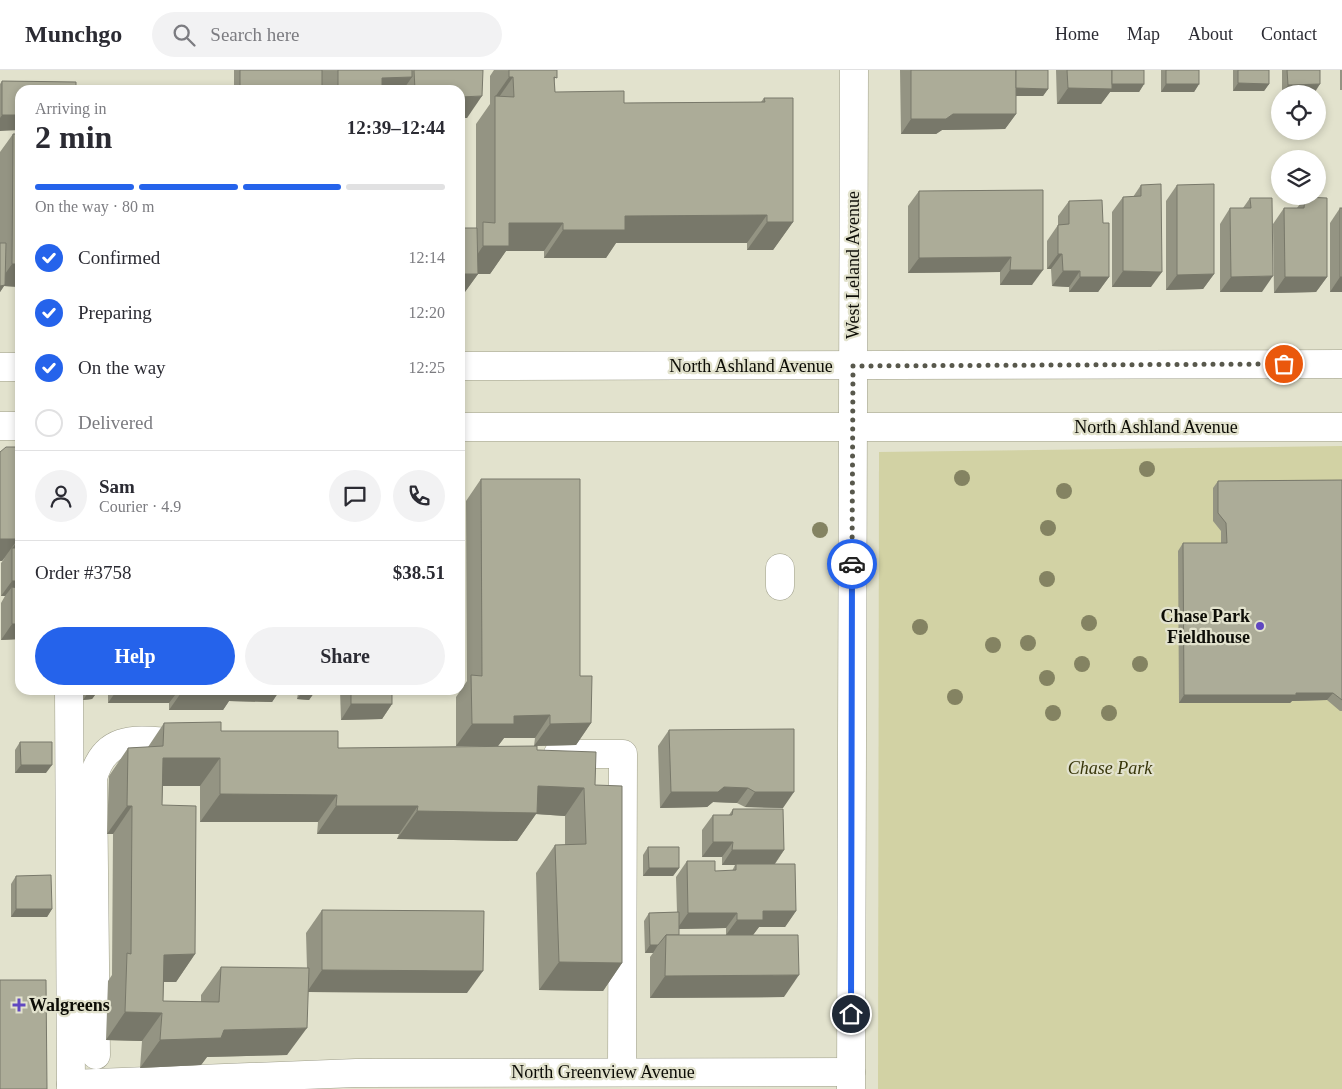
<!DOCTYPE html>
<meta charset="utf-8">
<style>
body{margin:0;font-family:"Times New Roman",serif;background:#f2f2f3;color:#2b2b33;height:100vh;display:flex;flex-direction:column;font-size:19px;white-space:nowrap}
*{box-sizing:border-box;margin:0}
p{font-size:16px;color:#7c7c81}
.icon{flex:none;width:28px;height:28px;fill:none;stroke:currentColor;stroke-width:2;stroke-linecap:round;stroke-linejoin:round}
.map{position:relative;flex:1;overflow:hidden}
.panel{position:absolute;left:15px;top:15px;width:450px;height:610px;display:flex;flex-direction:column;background:#fff;border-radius:15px;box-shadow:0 2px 8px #0003}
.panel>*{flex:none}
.controls{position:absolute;left:1271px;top:15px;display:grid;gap:10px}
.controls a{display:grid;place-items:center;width:55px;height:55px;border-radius:50%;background:#fff;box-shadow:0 2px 8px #0003;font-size:25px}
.pin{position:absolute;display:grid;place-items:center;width:42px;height:42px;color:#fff;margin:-21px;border:2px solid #fff;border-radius:50%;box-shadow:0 1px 5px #0007}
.courier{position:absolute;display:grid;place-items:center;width:50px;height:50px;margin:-25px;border:4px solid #2563eb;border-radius:50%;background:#fff;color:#222;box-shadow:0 1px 6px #0007}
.headline em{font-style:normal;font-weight:800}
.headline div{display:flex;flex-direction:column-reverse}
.headline{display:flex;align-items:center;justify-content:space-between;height:85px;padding:0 20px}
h1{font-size:32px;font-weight:800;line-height:38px}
.bar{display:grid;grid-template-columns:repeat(4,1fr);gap:8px 5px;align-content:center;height:60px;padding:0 20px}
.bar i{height:6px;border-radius:4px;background:#e1e1e2}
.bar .selected{background:#2563eb}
.bar p{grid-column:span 4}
.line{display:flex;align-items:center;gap:12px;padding:0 20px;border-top:1px solid #e1e1e2}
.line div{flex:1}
.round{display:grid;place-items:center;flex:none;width:52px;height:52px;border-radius:26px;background:#f2f2f3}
ol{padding:0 20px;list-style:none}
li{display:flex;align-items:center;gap:15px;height:55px}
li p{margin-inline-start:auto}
li .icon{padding:5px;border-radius:50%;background:#2563eb;color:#fff;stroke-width:4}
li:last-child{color:#7c7c81}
li i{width:28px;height:28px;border:2px solid #e1e1e2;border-radius:50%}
.action{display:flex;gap:10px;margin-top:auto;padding:10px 20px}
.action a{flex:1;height:58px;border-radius:30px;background:#2563eb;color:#fff;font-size:20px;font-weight:800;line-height:58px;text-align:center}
.action a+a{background:#f2f2f3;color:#2b2b33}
header{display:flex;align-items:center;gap:30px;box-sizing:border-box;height:70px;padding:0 25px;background:#fff;border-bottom:1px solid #e1e1e2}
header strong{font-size:24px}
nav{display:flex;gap:28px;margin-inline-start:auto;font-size:18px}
.search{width:350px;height:45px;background:#f2f2f3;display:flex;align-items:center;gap:12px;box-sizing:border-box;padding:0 18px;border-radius:28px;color:#7c7c81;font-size:19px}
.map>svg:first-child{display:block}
</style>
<header>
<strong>Munchgo</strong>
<div class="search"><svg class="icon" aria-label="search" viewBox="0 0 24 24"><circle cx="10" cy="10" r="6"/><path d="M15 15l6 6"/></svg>Search here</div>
<nav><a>Home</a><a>Map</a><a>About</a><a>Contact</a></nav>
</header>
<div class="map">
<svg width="1342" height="1019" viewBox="0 0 1342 1019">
<rect width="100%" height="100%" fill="#e2e2cd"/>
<polygon fill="#d2d2a4" points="1342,376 1342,1019 878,1019 879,382"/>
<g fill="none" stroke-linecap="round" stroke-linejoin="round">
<defs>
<g id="minor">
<polyline points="780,516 780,498"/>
<polyline points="69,620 71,1019"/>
<polyline points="558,684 623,684 622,1002"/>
<path d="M96 985 93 708C107 658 145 672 187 673"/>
<polyline points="71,1014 356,1003 851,1002"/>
<polyline points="851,1019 854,0"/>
</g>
<g id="major">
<polyline points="460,296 1342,294"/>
<polyline points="0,297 20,297"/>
<polyline points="0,356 20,356"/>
<polyline points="460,357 1342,357"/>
</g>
</defs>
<use href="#minor" stroke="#9e9e8a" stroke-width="29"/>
<use href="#major" stroke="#9e9e8a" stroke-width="29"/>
<use href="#minor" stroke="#fff" stroke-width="28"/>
<use href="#major" stroke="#fff" stroke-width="28"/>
</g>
<g fill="#848362">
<circle cx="1147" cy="399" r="8"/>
<circle cx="962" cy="408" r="8"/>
<circle cx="1064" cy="421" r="8"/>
<circle cx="1048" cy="458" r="8"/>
<circle cx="820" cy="460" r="8"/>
<circle cx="1047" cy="509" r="8"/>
<circle cx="1089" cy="553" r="8"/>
<circle cx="920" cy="557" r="8"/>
<circle cx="1028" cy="573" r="8"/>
<circle cx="993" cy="575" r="8"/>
<circle cx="1082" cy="594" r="8"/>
<circle cx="1140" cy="594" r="8"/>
<circle cx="1047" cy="608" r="8"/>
<circle cx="955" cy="627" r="8"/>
<circle cx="1053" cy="643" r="8"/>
<circle cx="1109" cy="643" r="8"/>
</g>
<g fill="#949483" fill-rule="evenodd">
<polygon points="234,0 322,0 320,20 234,20"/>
<polygon points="322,0 483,0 467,48 460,20 322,20"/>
<polygon points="494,0 557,0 554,12 555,22 624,33 761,32 764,28 793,152 773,180 747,180 747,173 616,173 606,188 544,188 544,181 506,181 490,204 478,204 462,226 460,226 460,158 476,158 476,54 490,34 490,6"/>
<polygon points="900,0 1048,0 1048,19 1043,26 1016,26 1016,44 1005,59 942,60 936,64 901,64"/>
<polygon points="1056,0 1144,0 1144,14 1139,22 1110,22 1101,34 1057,34"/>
<polygon points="1161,0 1199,0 1199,14 1194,22 1161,22"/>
<polygon points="1233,0 1269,0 1269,14 1264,21 1233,21"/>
<polygon points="1282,0 1320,0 1315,22 1282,23"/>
<rect x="1340" y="0" width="2" height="20"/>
<polygon points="2,11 76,12 0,61 0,14"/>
<polygon points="13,64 20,64 20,217 4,216 0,222 0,82"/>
<polygon points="1141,115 1151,217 1112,217 1112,142 1123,127 1133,127"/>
<polygon points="1177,115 1214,204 1203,219 1166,220 1166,131"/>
<polygon points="1043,120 1032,215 1000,215 1000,202 908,203 908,136 919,121"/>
<polygon points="1305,127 1327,207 1316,222 1274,223 1273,154 1284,138 1297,138"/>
<polygon points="1250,128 1262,222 1220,222 1220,154 1230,138 1243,138"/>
<polygon points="1069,131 1103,153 1109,207 1098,222 1069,222 1069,217 1052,216 1051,199 1047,199 1047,171 1058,155 1058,146"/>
<polygon points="1340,138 1342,222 1330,222 1330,153"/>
<polygon points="20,381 20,569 1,570 1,533 5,526 1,526 1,493 5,488 2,491 0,491 0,382"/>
<polygon points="481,409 580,606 591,653 576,675 534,676 535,668 504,668 498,676 456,676 456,627 467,611 466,431"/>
<polygon points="1342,410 1342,641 1340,641 1327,630 1292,631 1290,633 1179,633 1178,481 1183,473 1221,473 1221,461 1213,451 1213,418 1218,411"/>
<polygon points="83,620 316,620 309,630 297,629 298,623 278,623 272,632 229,631 223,640 169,640 169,633 108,633 108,624 95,625 92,629 83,630"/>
<polygon points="340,620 392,620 392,634 382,649 341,650"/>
<polygon points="164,653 338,678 537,680 595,715 622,893 603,921 539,920 536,803 555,775 565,775 565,746 536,744 517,771 397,769 399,764 317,764 318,752 200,752 200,716 163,716 162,735 195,884 176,912 164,912 163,931 201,932 201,925 221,897 307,898 306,863 322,840 467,923 308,922 287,985 207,987 201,995 140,998 142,971 106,970 108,911 112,905 113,764 107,764 109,706 128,678 148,677"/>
<polygon points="669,660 783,738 745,737 737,733 713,732 707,737 660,738 658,676"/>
<polygon points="20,672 46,703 15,703 15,680"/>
<path d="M733 739 784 780 775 794 796 841 785 857H759L753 865 784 927 650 928V887L653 883H645L644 851 649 843 677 842 676 807 687 791 715 801H732L735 795H722V787H702V760L713 745H729ZM726 858V865H679V859Z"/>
<polygon points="648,777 679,798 673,806 643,806 643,785"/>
<polygon points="16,806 52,839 47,847 11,847 11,814"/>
</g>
<g fill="#78786a">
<polygon points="412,7 403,20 374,20 382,8"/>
<polygon points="509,7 513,7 495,33 495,27"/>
<polygon points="1238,13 1269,14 1264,21 1233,21"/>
<polygon points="1110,14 1144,14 1139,22 1110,22 1101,34 1057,34 1068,18"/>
<polygon points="1166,14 1199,14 1194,22 1161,22"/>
<polygon points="1320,14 1315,22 1282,23 1288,15"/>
<polygon points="322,17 320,20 240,20 240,19"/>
<polygon points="1016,18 1048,19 1043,26 1011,26"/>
<polygon points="482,26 467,48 460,48 460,27"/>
<polygon points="953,44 1016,44 1005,59 942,60 936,64 901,64 911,49"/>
<polygon points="2,45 20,45 20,60 0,61 0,48"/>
<polygon points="767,145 747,173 616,173 606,188 544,188 563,160 625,146"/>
<polygon points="767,152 793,152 773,180 747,180"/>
<polygon points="509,153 563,153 544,181 506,181 490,204 478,204 462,226 460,226 460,204 464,204 483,176"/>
<polygon points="1058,184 1062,184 1051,199 1047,199"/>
<polygon points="1011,187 1000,202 908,203 919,188"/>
<polygon points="12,194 20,194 20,217 4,216 0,222 0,211"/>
<polygon points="1010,200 1043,200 1032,215 1000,215"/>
<polygon points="1063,201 1080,201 1069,217 1052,216"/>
<polygon points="1123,201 1162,202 1151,217 1112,217"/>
<polygon points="1214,204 1203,219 1166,220 1177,205"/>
<polygon points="1273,206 1262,222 1220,222 1231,207"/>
<polygon points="1080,207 1109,207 1098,222 1069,222"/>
<polygon points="1285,207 1327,207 1316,222 1274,223"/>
<polygon points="1340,207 1342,207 1342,222 1330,222"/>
<polygon points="20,467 20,489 12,479"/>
<polygon points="0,469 18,469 2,491 0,491"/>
<polygon points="12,511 20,511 20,526 12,517 5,526 1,526"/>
<polygon points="12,554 20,554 20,569 1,570"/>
<polygon points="90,620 111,620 108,624 95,625 92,629 83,630"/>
<polygon points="117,620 179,620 169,633 108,633"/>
<polygon points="183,620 300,620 298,623 278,623 272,632 229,631 223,640 169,640"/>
<polygon points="304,620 316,620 309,630 297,629"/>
<polygon points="1296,623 1333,623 1327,630 1292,631 1290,633 1179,633 1184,625"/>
<polygon points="351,634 392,634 382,649 341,650"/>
<polygon points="550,645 535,668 504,668 498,676 456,676 472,654 514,646"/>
<polygon points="591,653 576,675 534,676 550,654"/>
<polygon points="163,688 220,688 200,716 144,716"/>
<polygon points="21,695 52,695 46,703 15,703"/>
<polygon points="538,716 584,718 565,746 536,744 517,771 397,769 417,741"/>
<polygon points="724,717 748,718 737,733 713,732 707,737 660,738 671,722"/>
<polygon points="755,722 794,722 783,738 745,737"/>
<polygon points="220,724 337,725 318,752 200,752"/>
<polygon points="127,736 132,736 113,764 107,764"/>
<polygon points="336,736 418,736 399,764 317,764"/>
<polygon points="713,772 733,772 722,787 702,787"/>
<polygon points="732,780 784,780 773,796 736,794 735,795 722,795"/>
<polygon points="649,798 679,798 673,806 643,806"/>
<polygon points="16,839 52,839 47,847 11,847"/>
<polygon points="763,841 796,841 785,857 759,857 753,865 726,865 737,850"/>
<polygon points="688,843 737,843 726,858 677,859"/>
<polygon points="650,875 658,875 653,883 645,883"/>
<polygon points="195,884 176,912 145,912 164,885"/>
<polygon points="559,892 622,893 603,921 539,920"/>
<polygon points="322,900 483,901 467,923 307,922"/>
<polygon points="799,905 784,927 650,928 665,906"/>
<polygon points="125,942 162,943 142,971 106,970"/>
<polygon points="307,958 287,985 207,987 201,995 140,998 160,970 224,960"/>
</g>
<g fill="#acac98" stroke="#78786a">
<polygon points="240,0 322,0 322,17 240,19"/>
<polygon points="338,0 412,0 412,7 382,8 382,20 338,20"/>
<polygon points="414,0 483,0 482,26 460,27 460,20 415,20"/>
<polygon points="509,0 557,0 557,8 554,7 555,22 624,21 624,33 765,32 764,28 793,28 793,152 767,152 767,145 625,146 625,160 563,160 563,153 509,153 509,176 483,176 483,152 495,153 495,26 514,27 513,7 509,7"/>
<polygon points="911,0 1016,0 1016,44 953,44 946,49 911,49"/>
<polygon points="1016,0 1048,0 1048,19 1016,18"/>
<polygon points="1067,0 1112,0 1112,19 1068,18"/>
<rect x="1112" y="0" width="32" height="14"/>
<rect x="1166" y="0" width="33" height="14"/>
<polygon points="1238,0 1269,0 1269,14 1238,13"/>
<polygon points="1287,0 1320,0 1320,14 1288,15"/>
<polygon points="2,11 76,12 76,20 20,20 20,45 2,45"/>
<rect x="96" y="17" width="56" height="3"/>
<polygon points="13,64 20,64 20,194 12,194"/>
<polygon points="1161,114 1162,202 1123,201 1123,127 1141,126 1141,115"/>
<polygon points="1214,114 1214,204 1177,205 1177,115"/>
<polygon points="1043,120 1043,200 1010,200 1011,187 919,188 919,121"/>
<polygon points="1305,127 1327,128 1327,207 1285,207 1284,138 1304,138"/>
<polygon points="1250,128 1272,128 1273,206 1231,207 1230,138 1251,138"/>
<polygon points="1102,130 1103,153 1109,153 1109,207 1080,207 1080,201 1063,201 1062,184 1058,184 1058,155 1069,154 1069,131"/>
<rect x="1340" y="138" width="2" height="69"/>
<polygon points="460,158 477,158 478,204 460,204"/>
<polygon points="0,173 6,173 5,215 0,216"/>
<polygon points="6,377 16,377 20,381 20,412 16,416 18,469 0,469 0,382"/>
<polygon points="481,409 580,409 580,606 592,606 591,653 550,654 550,645 514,646 514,654 472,654 471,605 482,606"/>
<polygon points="1342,410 1342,630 1333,623 1296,623 1296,625 1184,625 1183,473 1227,473 1226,453 1218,443 1218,411"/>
<rect x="12" y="478" width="8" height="33"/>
<polygon points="12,517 20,518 20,554 12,554"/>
<rect x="351" y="620" width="41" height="14"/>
<polygon points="221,652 221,661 338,661 338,678 537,676 537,680 596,682 595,715 622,716 622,893 559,892 555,775 586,774 584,718 538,716 537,743 417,741 418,736 336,736 337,725 220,724 220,688 163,688 162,735 196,736 195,884 164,885 163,931 219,932 221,897 309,898 307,958 224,960 221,968 160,970 162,943 125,942 127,883 131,884 132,736 127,736 128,678 163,676 164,653"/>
<polygon points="794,659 794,722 755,722 748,718 724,717 718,722 671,722 669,660"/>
<polygon points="20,672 52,672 52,695 21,695"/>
<polygon points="733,739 783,739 784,780 732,780 733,772 713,772 713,745 732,745"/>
<polygon points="648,777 679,777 679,798 649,798"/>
<polygon points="687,791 715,791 715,801 736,800 736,794 795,794 796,841 763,841 763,850 737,850 737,843 688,843"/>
<polygon points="51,805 52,839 16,839 16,806"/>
<polygon points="322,840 484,841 483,901 322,900"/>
<polygon points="679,842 679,865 666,865 658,875 650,875 649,843"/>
<polygon points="666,865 798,865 799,905 665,906"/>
<polygon points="0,910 46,910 47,1019 0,1019"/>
</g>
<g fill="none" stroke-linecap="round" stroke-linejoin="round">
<polyline stroke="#58584c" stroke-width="5" stroke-dasharray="0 9" points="852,494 853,296 1284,294"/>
<polyline stroke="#2563eb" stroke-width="6" points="851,944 852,494"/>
</g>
<g fill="#6047c0" stroke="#e2e2cd" stroke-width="2">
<circle cx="1260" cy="556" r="5"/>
<path d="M16.5 927.5h5v5h5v5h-5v5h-5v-5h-5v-5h5z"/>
</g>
<g text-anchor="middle" stroke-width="4.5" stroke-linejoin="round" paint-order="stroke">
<g font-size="18" fill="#0d0d07" stroke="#e2e2cd">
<text transform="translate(853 195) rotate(-90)" y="6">West Leland Avenue</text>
<text x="751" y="302">North Ashland Avenue</text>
<text x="1156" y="363">North Ashland Avenue</text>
<text x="603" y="1008">North Greenview Avenue</text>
</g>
<g font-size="18" font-weight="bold" fill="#0d0d07" stroke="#e2e2cd" text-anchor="end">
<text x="1250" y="552">Chase Park<tspan x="1250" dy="21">Fieldhouse</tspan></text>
<text x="29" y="941" text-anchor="start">Walgreens</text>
</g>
<g font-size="18" font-style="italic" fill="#38360a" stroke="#e2e2cd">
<text x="1110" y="704">Chase Park</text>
</g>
</g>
</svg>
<div class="controls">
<a><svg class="icon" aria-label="locate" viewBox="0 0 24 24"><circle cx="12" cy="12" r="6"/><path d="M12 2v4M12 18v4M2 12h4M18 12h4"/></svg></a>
<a><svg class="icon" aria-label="layers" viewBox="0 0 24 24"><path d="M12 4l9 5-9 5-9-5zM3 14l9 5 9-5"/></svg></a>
</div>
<div class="pin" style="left:1284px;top:294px;background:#ea580c"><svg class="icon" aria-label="bag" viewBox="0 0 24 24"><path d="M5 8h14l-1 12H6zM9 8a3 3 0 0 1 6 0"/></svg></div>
<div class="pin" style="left:851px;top:944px;background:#1f2937"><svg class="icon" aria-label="home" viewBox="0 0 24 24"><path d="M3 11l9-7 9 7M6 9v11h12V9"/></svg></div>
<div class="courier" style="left:852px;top:494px"><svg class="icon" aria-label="car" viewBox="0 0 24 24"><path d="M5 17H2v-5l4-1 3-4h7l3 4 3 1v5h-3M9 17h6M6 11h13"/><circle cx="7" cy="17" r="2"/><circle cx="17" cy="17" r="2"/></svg></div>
<section class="panel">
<div class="headline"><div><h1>2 min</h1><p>Arriving in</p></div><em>12:39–12:44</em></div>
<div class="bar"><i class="selected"></i><i class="selected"></i><i class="selected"></i><i></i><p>On the way · 80 m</p></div>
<ol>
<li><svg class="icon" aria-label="check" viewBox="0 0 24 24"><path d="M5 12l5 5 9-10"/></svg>Confirmed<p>12:14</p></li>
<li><svg class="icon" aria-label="check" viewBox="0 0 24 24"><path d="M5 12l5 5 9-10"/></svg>Preparing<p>12:20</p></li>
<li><svg class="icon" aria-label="check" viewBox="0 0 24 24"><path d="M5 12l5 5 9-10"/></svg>On the way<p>12:25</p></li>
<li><i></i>Delivered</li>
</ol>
<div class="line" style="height:90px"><a class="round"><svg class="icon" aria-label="person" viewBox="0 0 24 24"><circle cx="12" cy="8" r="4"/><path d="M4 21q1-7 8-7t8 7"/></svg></a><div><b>Sam</b><p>Courier · 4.9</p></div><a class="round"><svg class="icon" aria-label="chat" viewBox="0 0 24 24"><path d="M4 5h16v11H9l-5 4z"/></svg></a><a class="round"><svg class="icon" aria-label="phone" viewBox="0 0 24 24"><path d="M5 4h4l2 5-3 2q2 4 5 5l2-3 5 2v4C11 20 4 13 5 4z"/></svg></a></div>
<div class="line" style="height:65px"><div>Order #3758</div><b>$38.51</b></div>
<div class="action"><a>Help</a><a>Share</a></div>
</section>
</div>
